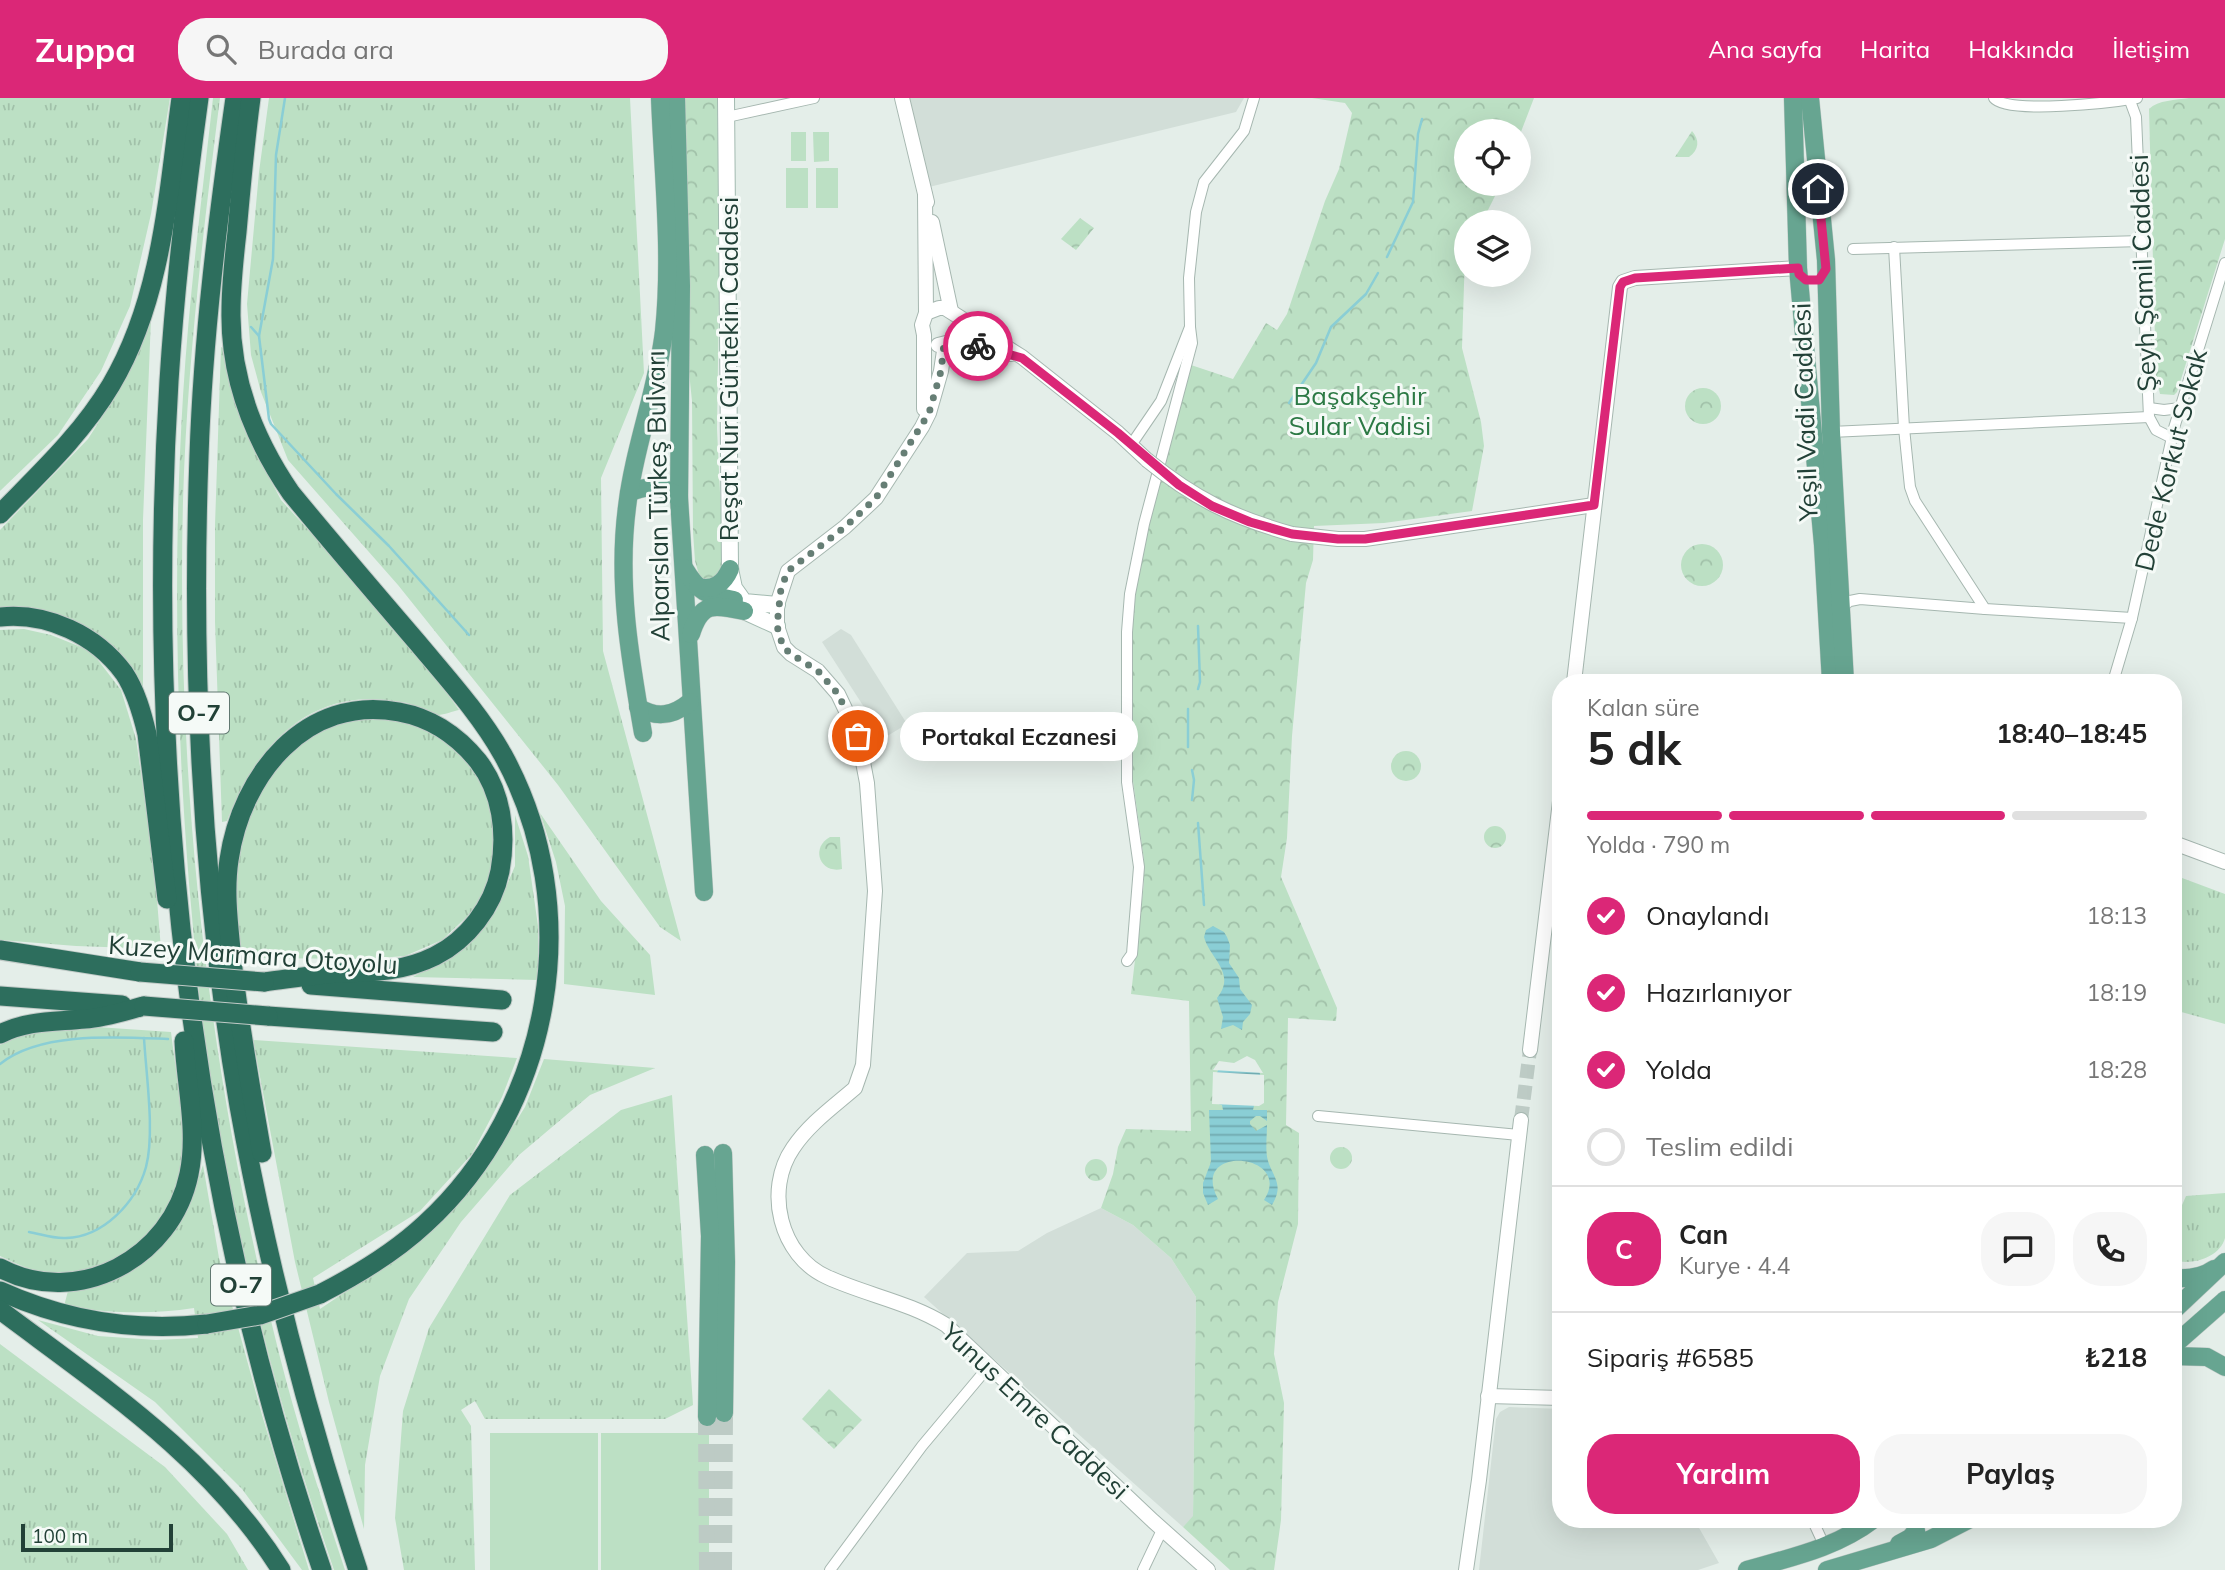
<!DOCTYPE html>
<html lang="tr">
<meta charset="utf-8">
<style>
body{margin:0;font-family:Mulish,sans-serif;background:#f6f6f6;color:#222;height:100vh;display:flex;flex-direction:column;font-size:26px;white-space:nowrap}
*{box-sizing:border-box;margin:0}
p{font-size:23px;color:#767676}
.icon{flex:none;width:38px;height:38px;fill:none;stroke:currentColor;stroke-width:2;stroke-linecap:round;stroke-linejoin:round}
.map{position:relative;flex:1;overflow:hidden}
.sheet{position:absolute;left:1552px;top:576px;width:630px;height:854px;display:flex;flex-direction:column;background:#fff;border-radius:28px;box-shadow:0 7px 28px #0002}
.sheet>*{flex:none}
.controls{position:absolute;left:1454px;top:21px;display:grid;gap:14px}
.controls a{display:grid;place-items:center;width:77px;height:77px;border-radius:50%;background:#fff;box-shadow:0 7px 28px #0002;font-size:35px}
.scale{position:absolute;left:21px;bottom:18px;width:152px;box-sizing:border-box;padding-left:7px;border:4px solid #224137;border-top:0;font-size:19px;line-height:24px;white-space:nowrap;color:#224137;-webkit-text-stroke:5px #f5faf7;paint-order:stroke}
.pin{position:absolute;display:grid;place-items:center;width:60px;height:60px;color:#fff;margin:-30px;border:4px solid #fff;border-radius:50%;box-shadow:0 2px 7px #0007}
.courier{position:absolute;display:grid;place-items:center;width:70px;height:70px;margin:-35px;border:5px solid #db2777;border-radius:50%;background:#fff;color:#222;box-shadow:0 2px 9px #0007}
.bubble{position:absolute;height:49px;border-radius:24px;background:#fff;box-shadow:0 7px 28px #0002;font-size:23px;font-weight:700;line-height:49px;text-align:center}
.headline em{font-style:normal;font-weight:700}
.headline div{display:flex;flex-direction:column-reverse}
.headline{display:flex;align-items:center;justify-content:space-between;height:119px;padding:0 35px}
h1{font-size:46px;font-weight:700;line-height:52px}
.bar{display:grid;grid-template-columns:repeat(4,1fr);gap:10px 7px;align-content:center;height:84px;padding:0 35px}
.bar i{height:9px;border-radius:5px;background:#e0e0e0}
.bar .active{background:#db2777}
.bar p{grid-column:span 4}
.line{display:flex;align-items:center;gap:18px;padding:0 35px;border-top:2px solid #e0e0e0}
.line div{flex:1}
.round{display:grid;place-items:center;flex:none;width:74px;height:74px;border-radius:28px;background:#f6f6f6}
ol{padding:0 35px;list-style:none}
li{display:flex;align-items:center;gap:21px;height:77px}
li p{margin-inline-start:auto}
li .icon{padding:7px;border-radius:50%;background:#db2777;color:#fff;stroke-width:4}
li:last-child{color:#767676}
li i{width:38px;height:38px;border:4px solid #e0e0e0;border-radius:50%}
.action{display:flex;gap:14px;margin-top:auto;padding:14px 35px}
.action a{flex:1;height:80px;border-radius:28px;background:#db2777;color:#fff;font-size:28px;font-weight:700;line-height:80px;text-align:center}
.action a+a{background:#f6f6f6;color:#222}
header{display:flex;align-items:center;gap:42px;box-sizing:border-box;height:98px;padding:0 35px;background:#db2777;color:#fff}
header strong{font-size:33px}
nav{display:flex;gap:38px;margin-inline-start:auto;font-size:24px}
.search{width:490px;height:63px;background:#f6f6f6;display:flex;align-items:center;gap:18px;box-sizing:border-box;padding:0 24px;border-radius:28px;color:#767676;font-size:26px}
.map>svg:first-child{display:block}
</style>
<header>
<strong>Zuppa</strong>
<div class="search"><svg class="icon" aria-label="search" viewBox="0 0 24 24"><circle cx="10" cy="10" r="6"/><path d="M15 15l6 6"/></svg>Burada ara</div>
<nav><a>Ana sayfa</a><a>Harita</a><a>Hakkında</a><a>İletişim</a></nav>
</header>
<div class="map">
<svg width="2225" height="1472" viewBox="0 0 2225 1472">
<defs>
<pattern id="grass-tufts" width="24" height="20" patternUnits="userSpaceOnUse" patternTransform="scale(1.75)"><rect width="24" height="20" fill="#bce0c4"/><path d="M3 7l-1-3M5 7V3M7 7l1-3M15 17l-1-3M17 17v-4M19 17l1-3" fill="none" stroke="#a1c1a9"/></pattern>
<pattern id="park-crowns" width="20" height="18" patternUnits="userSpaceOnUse" patternTransform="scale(1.75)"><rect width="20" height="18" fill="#bce0c4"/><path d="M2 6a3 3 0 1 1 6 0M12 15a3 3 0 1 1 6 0" fill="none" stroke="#a1c1a9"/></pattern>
<pattern id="water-rules" width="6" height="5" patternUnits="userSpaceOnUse" patternTransform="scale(1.75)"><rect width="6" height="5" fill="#8aced5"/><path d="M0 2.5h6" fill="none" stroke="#70a9ae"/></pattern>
</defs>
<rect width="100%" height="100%" fill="#e4eee9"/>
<g fill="#d2ded8">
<polygon points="908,0 1244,0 1236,14 929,89"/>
<polygon points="841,531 851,537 907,626 884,640 822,544"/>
<polygon points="1101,1110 1133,1127 1171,1160 1196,1199 1193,1419 1183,1429 924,1199 967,1155 1018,1153 1047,1135"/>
<polygon points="1509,1309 1561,1311 1561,1421 1694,1421 1719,1465 1698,1472 1479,1472 1496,1321 1500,1314"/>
</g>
<g fill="url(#grass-tufts)">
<polygon points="0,0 170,0 151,116 130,208 101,273 58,337 0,393"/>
<path d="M213 0H220C203 134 187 268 183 403 176 682 207 964 274 1235 293 1315 319 1394 345 1472H334C275 1301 230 1121 205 941 197 889 194 837 189 785 176 623 173 460 183 298 189 198 202 99 213 0Z"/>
<polygon points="269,0 630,0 644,275 601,380 603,553 681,843 660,829 558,687 398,487 288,362 261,294 251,257 247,206 259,74"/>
<polygon points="151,220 143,422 143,596 136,585 34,511 0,510 0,432 88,341 114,300 135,259"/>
<path d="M221 249 223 250 232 291 244 331 281 402 413 547 459 612C453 613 444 617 438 617 428 617 417 608 407 605 398 603 385 602 375 601 298 599 252 658 227 723L222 724 215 524V427Z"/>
<polygon points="24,531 51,537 91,553 121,592 136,641 154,765 161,851 76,848 0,842 0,532"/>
<path d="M361 620 401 622 439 637 469 664 489 699 497 739 491 779 472 814 442 842 405 858 365 861 242 860C233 792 231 740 270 680 283 660 302 639 325 630 336 626 349 623 361 620Z"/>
<polygon points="540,715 601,803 650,857 655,897 564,886 565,808 556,764"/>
<polygon points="515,717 528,758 538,828 538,882 413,879 462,851 496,813 515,768"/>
<polygon points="2174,777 2225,796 2225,926 2174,912"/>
<path d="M82 928 171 934C176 977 186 1023 181 1067 173 1131 114 1178 50 1175 33 1174 15 1165 0 1158V947L41 929Z"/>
<polygon points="253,942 517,960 502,999 472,1056 420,1113 313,1180 320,1211 422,1142 487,1070 525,1009 544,961 655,970 590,997 519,1057 461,1124 409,1201 380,1278 365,1367 364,1431 329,1304 295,1164"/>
<polygon points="672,997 693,1307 665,1321 485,1321 475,1303 461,1312 471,1328 475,1472 404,1472 395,1420 403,1313 429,1230 510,1097 621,1012"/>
<path d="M203 1067 219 1160 262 1317 309 1472H302L242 1391 155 1304 38 1222 98 1238 156 1242 198 1240 194 1210C149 1217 109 1215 64 1208L68 1193 112 1184 148 1162 170 1139 187 1113Z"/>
<path d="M2225 1095C2225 1109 2225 1126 2225 1140 2220 1160 2190 1168 2174 1162V1114H2179L2186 1098Z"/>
<polygon points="0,1246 165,1369 227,1436 248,1472 0,1472"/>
</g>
<g fill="url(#park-crowns)">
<polygon points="683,0 717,0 720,135 717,331 723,458 720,475 710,483 700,480 695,463 693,434 692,303 687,255"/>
<polygon points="1312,0 1534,0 1519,39 1519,33 1466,33 1466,86 1501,86 1482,124 1466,124 1462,250 1481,324 1484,348 1472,413 1384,425 1314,428 1313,462 1306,485 1292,638 1287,740 1281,779 1337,910 1336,923 1288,920 1286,1027 1299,1035 1298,1126 1278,1204 1274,1256 1284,1305 1281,1422 1274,1472 1230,1472 1183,1429 1193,1418 1196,1199 1171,1160 1133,1127 1101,1110 1113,1076 1118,1049 1126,1031 1191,1033 1189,903 1131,896 1144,785 1144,762 1133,683 1132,527 1140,460 1191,267 1233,281 1266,225 1277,232 1287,216 1325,103 1339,71 1352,15 1345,5"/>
<path d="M2189 0H2225V141L2177 294 2174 297 2160 296 2156 278 2149 11C2158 2 2176 2 2189 0Z"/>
<path d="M1692 33C1700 42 1699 52 1689 59H1675Z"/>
<polygon points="1080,120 1094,130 1076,152 1061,141"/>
<circle cx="1703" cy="308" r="18"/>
<circle cx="1702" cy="467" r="21"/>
<circle cx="1406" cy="668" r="15"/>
<circle cx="1495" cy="739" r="11"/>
<path d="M830 739H840L842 771C820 776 810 750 830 739Z"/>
<circle cx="1341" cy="1060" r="11"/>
<circle cx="1096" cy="1072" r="11"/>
<polygon points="829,1291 862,1322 834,1351 802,1321"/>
</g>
<g fill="#bce0c4">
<rect x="791" y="34" width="15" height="29"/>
<polygon points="813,34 829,34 829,63 814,64"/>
<rect x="786" y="70" width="22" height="40"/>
<rect x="816" y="70" width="22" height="40"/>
<rect x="490" y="1335" width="108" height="137"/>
<rect x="601" y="1335" width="108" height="137"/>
</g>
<g fill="url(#water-rules)">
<path d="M1213 828 1224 834 1227 839 1230 847 1229 865 1239 880 1240 891 1252 907 1250 916 1243 924 1242 932 1233 927 1221 931 1223 919 1217 900C1237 875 1210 861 1204 839L1206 832Z"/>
<path d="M1221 966 1259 973 1261 979 1253 1012H1267V1023L1260 1018H1256L1250 1023V1026L1256 1033 1267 1027C1267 1038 1265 1053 1268 1063 1274 1081 1284 1087 1272 1107L1264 1102C1295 1055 1188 1045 1218 1101L1208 1107 1203 1095V1085L1211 1064 1209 1012H1223L1222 1007 1215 1005V979Z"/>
</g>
<g fill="#e4eee9">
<polygon points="1247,958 1255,962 1263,975 1213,972 1219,963 1234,965"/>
<polygon points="1213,974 1264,977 1264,1005 1259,1008 1212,1006"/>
</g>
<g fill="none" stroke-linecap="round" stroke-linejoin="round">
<g stroke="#8aced5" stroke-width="2.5">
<polyline points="285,0 276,57 273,161 259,238 269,321 271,326 336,396 389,448 469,537"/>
<polyline points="1387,159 1413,104 1418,36 1422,21"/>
<polyline points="251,229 259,238"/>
<polyline points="1289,305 1316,265 1331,229 1366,196 1378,175"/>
<polyline points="1198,591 1200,584 1198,528"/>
<polyline points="1188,649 1188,611"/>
<polyline points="1192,702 1194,682 1192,672"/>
<polyline points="1198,725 1204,807"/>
<path d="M0 966C40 933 119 939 168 941"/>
<path d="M29 1134C41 1136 53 1141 66 1140 103 1139 136 1105 146 1069 155 1035 146 976 144 940"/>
</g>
<polyline stroke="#bdcbc5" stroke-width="14" stroke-dasharray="14 7" stroke-linecap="butt" points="1521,1022 1530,952"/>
<g stroke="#bdcbc5" stroke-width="18" stroke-dasharray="18 9" stroke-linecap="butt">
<polyline points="707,1319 708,1472"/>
<polyline points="723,1472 724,1315"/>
</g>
<defs>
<g id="minor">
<path d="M1994 0C2007 17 2114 4 2137 0"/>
<polyline points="2129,0 2136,19 2149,319 2156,332 2172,340"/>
<polyline points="727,19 814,0"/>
<polyline points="1894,149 1904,330 1910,389 1915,403 1985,511 2132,520 2174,330 2225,165"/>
<polyline points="1853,151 2142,143"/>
<polyline points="2149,310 2164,312 2180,310"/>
<polyline points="1831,334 2149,319"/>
<polyline points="1131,347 1161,303 1190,229 1189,180 1192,152 1196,114 1204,84 1244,33 1254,0"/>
<polyline points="1841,509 1850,503 1860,501 1985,511"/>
<polyline points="2113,584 2132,520"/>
<polyline points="1127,863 1132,856 1139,769 1127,684 1127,534 1130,496 1144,426 1192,245 1190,229"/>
<polyline points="1318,1018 1519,1037"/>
<polyline points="1812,1421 1825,1449"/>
<polyline points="830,1472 922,1348 989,1268"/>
<polyline points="1143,1472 1162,1432"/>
</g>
<g id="tertiary">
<polyline points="902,0 927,104"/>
<polyline points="932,124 951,213"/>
<polyline points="926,215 939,210 945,210 1022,259 1118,335 1147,362"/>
<path d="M945 246 941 273 929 315 922 329 876 400 845 429 788 473 777 507V528L784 549 791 556 818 573 838 596 858 638 867 685 875 793 863 967 855 990C833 1009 809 1026 793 1050 764 1092 780 1158 827 1179 866 1197 909 1204 946 1227L1153 1423 1208 1472"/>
<polyline points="938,247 950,244 985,249 1011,256"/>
<polyline points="924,311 924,237 922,227 926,215 925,97"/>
<polyline points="1292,436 1338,441 1365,441 1594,407"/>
<polyline points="1574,584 1620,189 1623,184 1635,180 1798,170"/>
<polyline points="2174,745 2225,764"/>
<polyline points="1530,952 1561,695"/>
<polyline points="1488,1298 1561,1300"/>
<polyline points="1466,1472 1479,1382 1521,1022"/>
</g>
<g id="secondary">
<polyline points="726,0 730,471 734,490 744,504 777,507"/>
<polyline points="744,513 777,528"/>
</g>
<g id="primary">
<polyline points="676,0 681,188 679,400 704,794"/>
<polyline points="1793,0 1798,170 1823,447 1831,584"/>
<polyline points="1810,0 1826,162 1831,334 1845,584"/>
<path d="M629 395C646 387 664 386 679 400"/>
<path d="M684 470C699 495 706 497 734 502"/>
<path d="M698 489C714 493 724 485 730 471"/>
<path d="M691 536C701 504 713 506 744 513"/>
<path d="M638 609C657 621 673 618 690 604"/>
<path d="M643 635C630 561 617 485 627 409 634 349 657 293 664 233 672 156 663 77 660 0"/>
<polyline points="723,1055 726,1164 724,1315"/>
<polyline points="705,1057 710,1138 707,1319"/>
<path d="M2174 1180C2187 1181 2203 1179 2214 1171"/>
<polyline points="2174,1212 2225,1164"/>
<polyline points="2174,1247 2225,1202"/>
<polyline points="2174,1258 2207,1259 2225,1269"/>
<polyline points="1899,1446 1910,1440 1916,1433 1914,1421"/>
<path d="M1747 1472C1792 1459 1836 1450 1874 1421"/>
<polyline points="1827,1472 1931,1441 1970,1421"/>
</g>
<g id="motorway">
<path d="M199 0C186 94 175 188 169 283 144 684 192 1092 322 1472"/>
<path d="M235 0C218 119 203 238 199 358 191 575 202 794 239 1008 267 1165 308 1320 358 1472"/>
<path d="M251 0C245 44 241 89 237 134 234 160 231 188 231 214 230 281 254 341 291 395 332 445 375 495 417 544 447 580 480 616 503 657 587 810 553 1009 425 1126 394 1155 357 1177 320 1196"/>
<path d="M0 416C39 376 82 336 111 287 162 201 168 97 181 0"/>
<path d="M0 519C47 514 96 537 124 575 136 593 142 615 147 636L167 801"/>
<polyline points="0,852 140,874"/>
<polyline points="311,887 502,902"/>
<polyline points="0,898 122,907"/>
<polyline points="268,918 493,934"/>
<path d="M0 936C28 922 55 924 85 921 104 920 125 913 144 908"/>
<path d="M262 1055C251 991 239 926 232 862 229 829 224 795 229 762 241 677 306 596 399 614 432 620 457 637 478 663 502 694 507 735 500 773 493 809 467 842 435 858 403 874 372 874 337 875 313 877 288 881 264 884"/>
<path d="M0 1170C78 1211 172 1160 189 1076 198 1033 186 987 184 943"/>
<path d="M0 1193C66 1223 134 1234 207 1226"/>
<path d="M0 1212C104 1290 211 1360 281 1472"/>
</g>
</defs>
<use href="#minor" stroke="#a6b7b0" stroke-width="12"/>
<use href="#tertiary" stroke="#a6b7b0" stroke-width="16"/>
<use href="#secondary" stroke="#a2bab0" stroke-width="18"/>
<use href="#primary" stroke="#c1cac7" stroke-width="19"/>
<use href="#motorway" stroke="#c1cac7" stroke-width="21"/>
<use href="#minor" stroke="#fff" stroke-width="10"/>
<use href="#tertiary" stroke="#fff" stroke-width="14"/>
<use href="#secondary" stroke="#fff" stroke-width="16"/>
<use href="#primary" stroke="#67a591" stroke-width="18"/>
<use href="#motorway" stroke="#2d6e5d" stroke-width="19"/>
<defs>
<path id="tertiary-bridge" d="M1147 362C1195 401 1232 419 1292 436"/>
<g id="motorway-bridge">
<polyline points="140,874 264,884"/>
<polyline points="144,908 268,918"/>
<polyline points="207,1226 260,1217 320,1196"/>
</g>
</defs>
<use href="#tertiary-bridge" stroke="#a6b7b0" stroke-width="16" stroke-linecap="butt"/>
<use href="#motorway-bridge" stroke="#c1cac7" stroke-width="21" stroke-linecap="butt"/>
<use href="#tertiary-bridge" stroke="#fff" stroke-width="14"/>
<use href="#motorway-bridge" stroke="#2d6e5d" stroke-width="19"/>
</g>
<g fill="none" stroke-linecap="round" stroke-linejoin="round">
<polyline stroke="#667e75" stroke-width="7" stroke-dasharray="0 12.6" points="858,638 838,596 818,573 791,556 783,549 777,528 781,490 788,473 845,429 876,400 929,315 941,273 944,246 950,244 978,248"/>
<polyline stroke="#db2777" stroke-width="9" points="978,248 1022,260 1118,335 1179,387 1212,408 1250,424 1292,436 1338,441 1365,441 1594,407 1620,189 1623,184 1635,180 1798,170 1799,176 1806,182 1819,182 1826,171 1818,91"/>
</g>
<g text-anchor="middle" stroke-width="6" stroke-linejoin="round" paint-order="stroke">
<g fill="#f5faf7" stroke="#617871" stroke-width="2">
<rect x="169" y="594.5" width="60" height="41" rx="5"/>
<rect x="211" y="1166.5" width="60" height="41" rx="5"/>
</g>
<g font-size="24" font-weight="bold" fill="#224137">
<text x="199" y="623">O-7</text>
<text x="241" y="1195">O-7</text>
</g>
<g font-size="26" fill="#224137" stroke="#f5faf7">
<text transform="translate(2143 175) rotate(-92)" y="9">Şeyh Şamil Caddesi</text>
<text transform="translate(729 271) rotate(-90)" y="9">Reşat Nuri Güntekin Caddesi</text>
<text transform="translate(1805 314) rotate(-92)" y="9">Yeşil Vadi Caddesi</text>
<text transform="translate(2171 362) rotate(-76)" y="9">Dede Korkut Sokak</text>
<text transform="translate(658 398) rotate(-91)" y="9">Alparslan Türkeş Bulvarı</text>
<text transform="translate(253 857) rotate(4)" y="9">Kuzey Marmara Otoyolu</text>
<text transform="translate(1035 1313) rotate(43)" y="9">Yunus Emre Caddesi</text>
</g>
<g font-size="26" fill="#2b7944" stroke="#f5faf7">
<text x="1360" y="307">Başakşehir<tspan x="1360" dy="30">Sular Vadisi</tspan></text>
</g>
</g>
</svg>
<div class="controls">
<a><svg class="icon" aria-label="locate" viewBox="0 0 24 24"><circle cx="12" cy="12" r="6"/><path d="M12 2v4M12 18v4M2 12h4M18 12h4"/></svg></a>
<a><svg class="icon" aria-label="layers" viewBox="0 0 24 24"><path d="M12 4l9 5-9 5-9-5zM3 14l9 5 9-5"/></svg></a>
</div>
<div class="scale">100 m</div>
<div class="pin" style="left:858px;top:638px;background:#ea580c"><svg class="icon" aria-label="bag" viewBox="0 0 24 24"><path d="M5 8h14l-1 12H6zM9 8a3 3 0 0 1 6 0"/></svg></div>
<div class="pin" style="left:1818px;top:91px;background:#1f2937"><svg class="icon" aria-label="home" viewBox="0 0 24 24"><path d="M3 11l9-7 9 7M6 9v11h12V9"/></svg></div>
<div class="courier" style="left:978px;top:248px"><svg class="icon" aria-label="bike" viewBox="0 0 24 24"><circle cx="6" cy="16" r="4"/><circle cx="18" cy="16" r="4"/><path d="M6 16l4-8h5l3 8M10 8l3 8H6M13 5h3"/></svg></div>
<div class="bubble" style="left:900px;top:614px;width:238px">Portakal Eczanesi</div>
<section class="sheet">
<div class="headline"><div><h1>5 dk</h1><p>Kalan süre</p></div><em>18:40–18:45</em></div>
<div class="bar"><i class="active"></i><i class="active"></i><i class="active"></i><i></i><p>Yolda · 790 m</p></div>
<ol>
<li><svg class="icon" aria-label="check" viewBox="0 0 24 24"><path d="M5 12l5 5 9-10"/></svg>Onaylandı<p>18:13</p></li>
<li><svg class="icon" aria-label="check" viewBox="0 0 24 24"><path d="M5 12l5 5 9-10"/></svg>Hazırlanıyor<p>18:19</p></li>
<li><svg class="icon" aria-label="check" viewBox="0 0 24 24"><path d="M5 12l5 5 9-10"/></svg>Yolda<p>18:28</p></li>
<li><i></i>Teslim edildi</li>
</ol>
<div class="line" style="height:126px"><b class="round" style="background:#db2777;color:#fff">C</b><div><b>Can</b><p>Kurye · 4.4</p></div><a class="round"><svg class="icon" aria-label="chat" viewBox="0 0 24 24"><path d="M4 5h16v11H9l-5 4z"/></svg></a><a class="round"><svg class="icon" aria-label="phone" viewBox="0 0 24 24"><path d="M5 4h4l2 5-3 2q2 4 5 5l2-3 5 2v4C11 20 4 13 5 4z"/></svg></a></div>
<div class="line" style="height:91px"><div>Sipariş #6585</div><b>₺218</b></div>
<div class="action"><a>Yardım</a><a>Paylaş</a></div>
</section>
</div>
